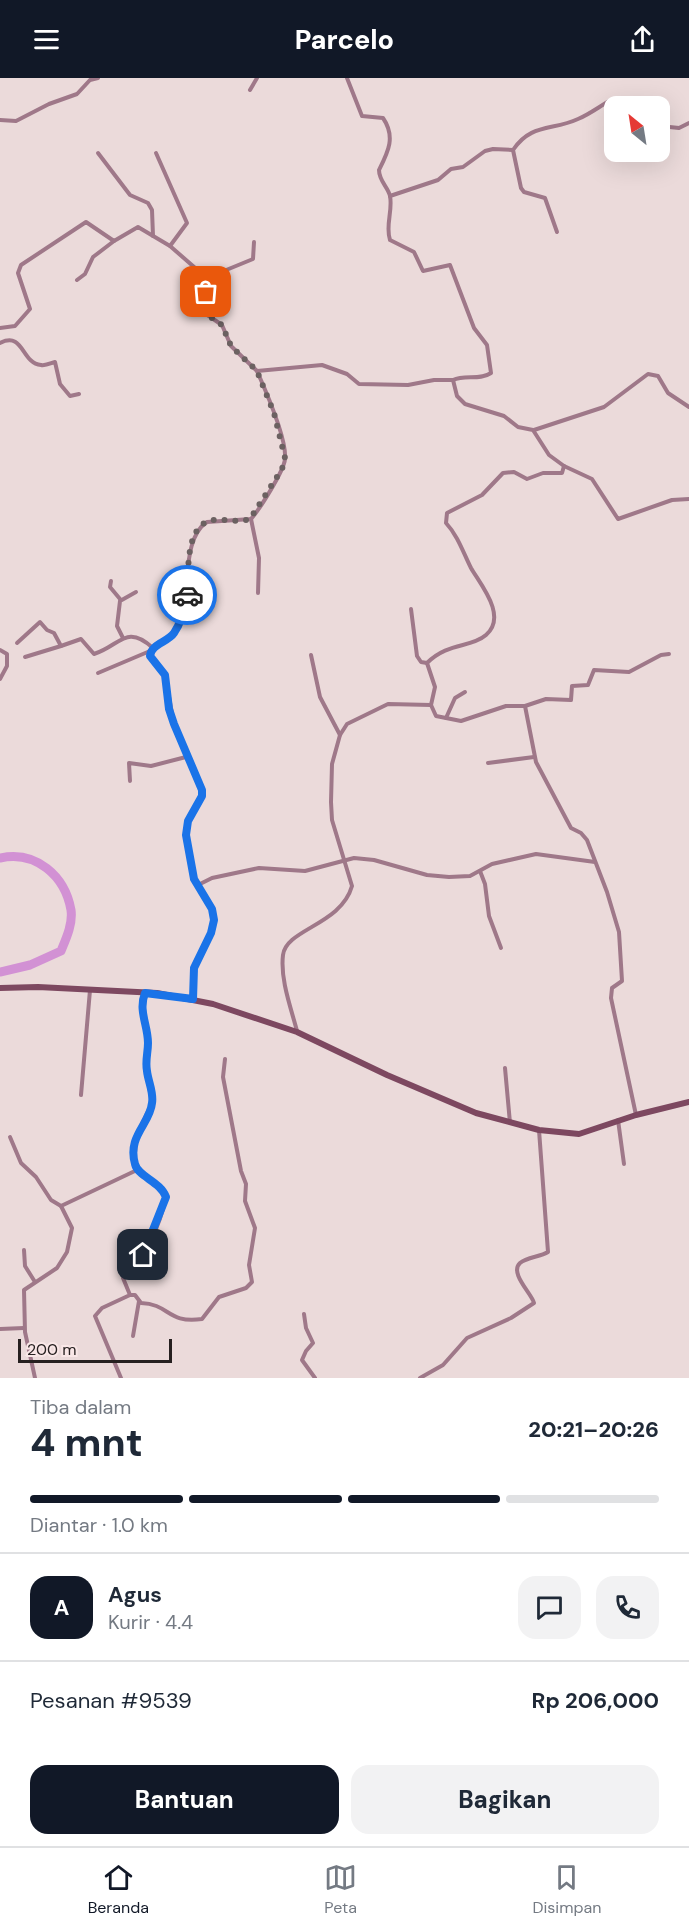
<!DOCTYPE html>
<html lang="id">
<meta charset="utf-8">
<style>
body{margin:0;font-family:"DM Sans",sans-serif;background:#f2f2f3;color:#1f2937;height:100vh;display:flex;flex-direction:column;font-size:22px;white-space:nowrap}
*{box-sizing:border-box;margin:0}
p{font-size:20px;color:#747a83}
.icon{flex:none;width:33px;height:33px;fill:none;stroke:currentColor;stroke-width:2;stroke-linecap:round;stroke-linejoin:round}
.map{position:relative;height:1300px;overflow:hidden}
.side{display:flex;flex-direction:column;background:#fff;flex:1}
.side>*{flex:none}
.needle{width:39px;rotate:330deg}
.fabs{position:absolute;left:604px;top:18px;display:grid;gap:12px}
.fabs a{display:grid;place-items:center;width:66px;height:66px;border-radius:12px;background:#fff;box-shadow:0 6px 24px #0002;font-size:30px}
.scale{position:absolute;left:18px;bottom:15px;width:154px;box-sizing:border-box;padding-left:6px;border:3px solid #262020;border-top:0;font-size:16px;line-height:21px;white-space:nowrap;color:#262020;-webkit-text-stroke:4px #f9e7e7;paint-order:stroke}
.pin{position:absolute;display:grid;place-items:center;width:51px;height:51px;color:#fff;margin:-26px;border-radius:12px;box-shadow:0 3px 9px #0006}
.courier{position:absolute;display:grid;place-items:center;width:60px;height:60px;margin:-30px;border:4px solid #1a73e8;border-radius:50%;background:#fff;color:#222;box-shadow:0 2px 8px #0007}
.headline em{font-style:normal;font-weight:800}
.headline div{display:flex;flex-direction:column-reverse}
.headline{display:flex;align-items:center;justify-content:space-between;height:102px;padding:0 30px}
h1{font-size:39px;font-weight:800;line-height:45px}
.bar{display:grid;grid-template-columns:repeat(4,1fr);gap:9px 6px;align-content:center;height:72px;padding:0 30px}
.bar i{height:8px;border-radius:4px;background:#e0e1e3}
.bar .selected{background:#111827}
.bar p{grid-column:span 4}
.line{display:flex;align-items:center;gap:15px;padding:0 30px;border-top:2px solid #e0e1e3}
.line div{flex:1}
.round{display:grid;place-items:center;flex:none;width:63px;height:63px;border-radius:18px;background:#f2f2f3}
.action{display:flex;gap:12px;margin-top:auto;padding:12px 30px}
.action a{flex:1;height:69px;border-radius:18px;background:#111827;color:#fff;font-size:24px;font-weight:800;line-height:69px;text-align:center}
.action a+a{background:#f2f2f3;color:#1f2937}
header{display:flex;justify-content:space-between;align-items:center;height:78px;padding:0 30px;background:#111827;color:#fff;font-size:27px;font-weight:800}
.menu{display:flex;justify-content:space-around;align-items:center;height:84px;border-top:2px solid #e0e1e3;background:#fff;font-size:16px;color:#747a83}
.menu a{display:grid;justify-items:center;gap:3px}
.menu .selected{color:#111827}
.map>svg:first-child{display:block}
</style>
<header><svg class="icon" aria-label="menu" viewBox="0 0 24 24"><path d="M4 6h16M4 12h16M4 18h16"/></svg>Parcelo<svg class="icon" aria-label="share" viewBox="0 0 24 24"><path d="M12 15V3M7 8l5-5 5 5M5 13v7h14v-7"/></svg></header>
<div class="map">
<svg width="689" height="1300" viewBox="0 0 689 1300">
<rect width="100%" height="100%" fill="#ebdada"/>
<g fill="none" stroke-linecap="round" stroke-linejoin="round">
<path stroke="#d291d4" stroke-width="9" d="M0 780C36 772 65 798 71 832 73 846 66 861 61 873L30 887 0 894"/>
<g stroke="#9f7889" stroke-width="4">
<path d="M347 0 362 38 383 40C396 59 388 74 379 92 379 103 388 109 390 118 393 133 385 148 390 162L414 174 423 193 450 187 474 250 487 267 491 295C479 303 465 296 453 302"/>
<polyline points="250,12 257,0"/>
<polyline points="0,42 16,43 49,26 77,16 90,2 98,0"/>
<polyline points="660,48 679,50 689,45"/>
<polyline points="98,75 130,117 148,125 152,132 153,158"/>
<polyline points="156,75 187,145 170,168"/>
<polyline points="390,118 438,102 451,91 463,89 485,73 493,71 513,72"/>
<path d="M557 154 545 120 524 114 521 110 513 72C531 45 552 53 578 41 590 36 600 28 611 22L616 23 622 28"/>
<polyline points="77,202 85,196 93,179 114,163"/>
<polyline points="209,202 214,197 253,181 254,164"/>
<polyline points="0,250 15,248 30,231 18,195 21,187 86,144 114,163 138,149 170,168 209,202 203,226 206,236 222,247 231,268 257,293 322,287 347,296 359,306 408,307 434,302 453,302 457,318 465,326 504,338 518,349 533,352 549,377 564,388 592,401 618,441 672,422 689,421"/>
<path d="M0 265C24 253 21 285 41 287 46 288 51 285 55 284L60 306 70 318 79 316"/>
<polyline points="534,352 604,329 648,296 658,298 668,315 689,329"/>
<polyline points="251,441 259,480 258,515"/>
<polyline points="111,503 110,509 120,521"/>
<polyline points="411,531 417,578 421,584 427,585"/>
<polyline points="123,560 117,548 120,523 136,514"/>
<path d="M17 565 40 544 47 552 54 555 61 568 81 561 94 576C120 568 126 545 153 570"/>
<polyline points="0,572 7,576 7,588 0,601"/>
<polyline points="311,577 320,619 340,657"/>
<polyline points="25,579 61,568"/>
<polyline points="98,595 150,573"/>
<polyline points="431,627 436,638 461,643 506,628 525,628 536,684 571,750 581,755 587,762 607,814 619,854 622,903 612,910 611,920 636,1037"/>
<polyline points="525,628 546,621 571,622 572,608 588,607 594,592 629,594 661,577 669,576"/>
<polyline points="446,640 455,620 465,614"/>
<polyline points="488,685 534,679"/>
<polyline points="130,703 129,685 151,688 186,679"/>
<polyline points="480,793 485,806 489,838 501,870"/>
<polyline points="198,807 212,800 259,790 305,793 354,780 374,782 427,797 449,799 470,798 492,786 536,776 595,784"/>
<path d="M193 921 194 890 211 855 214 842 212 831 194 801 186 757 188 743 202 715 174 646 165 597 150 577V573C158 565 169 563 175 553 193 523 179 462 207 444L251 441C259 432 284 393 285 381 287 362 265 311 257 293"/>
<path d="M297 953C291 930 280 901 283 877 286 851 341 847 352 808L332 742 331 724 332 686 340 657 347 646 388 626 431 627 435 609 427 585C448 564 471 570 486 557 508 538 480 506 471 490 463 474 458 458 446 445L447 435 482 417 503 395 514 394 527 401 543 395H562L564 388"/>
<polyline points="505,990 510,1045"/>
<polyline points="81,1017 90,912"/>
<polyline points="618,1042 624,1086"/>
<polyline points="10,1059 21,1085 36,1099 51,1122 61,1128"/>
<polyline points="24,1172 25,1188 35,1204"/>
<path d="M130 1217H135L141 1225C170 1226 167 1246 202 1241L219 1219 246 1210 252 1204 249 1187 255 1150 245 1123 246 1106 241 1093 223 999 225 981"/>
<polyline points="304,1236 306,1250 313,1265 306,1273 302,1282 315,1300"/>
<polyline points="0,1251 24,1250"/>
<polyline points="133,1258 139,1223"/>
<polyline points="35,1300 25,1254 24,1212 57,1190 67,1174 72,1150 61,1128 137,1092"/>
<path d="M121 1300 95 1238 102 1230 130 1217 123 1200C145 1181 160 1147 166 1119L158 1107 137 1092 134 1084 137 1056 152 1025 145 986 148 964 142 928 145 915"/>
<path d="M420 1300 443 1287 467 1260 511 1240 534 1225C532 1216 509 1195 520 1185 527 1179 540 1179 548 1174L539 1052"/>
</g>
<polyline stroke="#7d4860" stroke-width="6" points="0,910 38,909 157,915 213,926 297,954 387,997 476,1035 539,1052 579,1056 636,1037 689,1024"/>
</g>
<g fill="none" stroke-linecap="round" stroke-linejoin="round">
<path stroke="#6b6161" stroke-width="6" stroke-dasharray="0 10.8" d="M187 517C189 496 184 446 213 442 226 441 238 445 250 441L282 391 285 380 274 335 257 293 231 268 222 247 206 236 203 226 206 214"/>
<path stroke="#1a73e8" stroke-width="8" d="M143 1177 166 1119C160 1103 138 1099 135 1086 127 1058 150 1046 152 1025 154 1015 148 1003 147 993 145 983 148 975 148 965 148 947 138 933 145 915L193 921 194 890 211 855 214 842 212 831 194 801 186 757 188 743 202 718V712L174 646 169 631 165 597 150 578C151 566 168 564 174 555 181 545 185 529 187 517"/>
</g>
</svg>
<div class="fabs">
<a><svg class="needle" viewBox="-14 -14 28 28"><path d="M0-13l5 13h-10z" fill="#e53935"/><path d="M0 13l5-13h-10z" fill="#747a83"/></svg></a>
</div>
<div class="scale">200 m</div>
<div class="pin" style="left:206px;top:214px;background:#ea580c"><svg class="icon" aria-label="bag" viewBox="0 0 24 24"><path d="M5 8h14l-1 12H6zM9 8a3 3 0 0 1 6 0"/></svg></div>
<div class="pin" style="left:143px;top:1177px;background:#1f2937"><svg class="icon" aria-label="home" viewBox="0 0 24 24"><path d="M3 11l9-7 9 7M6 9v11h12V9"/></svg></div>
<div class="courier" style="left:187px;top:517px"><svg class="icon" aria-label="car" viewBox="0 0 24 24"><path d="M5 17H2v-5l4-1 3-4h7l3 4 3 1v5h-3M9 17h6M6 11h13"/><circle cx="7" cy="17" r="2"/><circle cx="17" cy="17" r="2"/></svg></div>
</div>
<section class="side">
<div class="headline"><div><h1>4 mnt</h1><p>Tiba dalam</p></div><em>20:21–20:26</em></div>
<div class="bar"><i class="selected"></i><i class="selected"></i><i class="selected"></i><i></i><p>Diantar · 1.0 km</p></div>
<div class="line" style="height:108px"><b class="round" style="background:#111827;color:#fff">A</b><div><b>Agus</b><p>Kurir · 4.4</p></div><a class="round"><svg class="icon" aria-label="chat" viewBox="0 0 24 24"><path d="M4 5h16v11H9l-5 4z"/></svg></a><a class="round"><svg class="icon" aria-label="phone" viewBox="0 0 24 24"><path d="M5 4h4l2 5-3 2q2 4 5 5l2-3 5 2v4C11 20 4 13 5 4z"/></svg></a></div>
<div class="line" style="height:78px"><div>Pesanan #9539</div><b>Rp 206,000</b></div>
<div class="action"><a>Bantuan</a><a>Bagikan</a></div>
</section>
<nav class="menu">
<a class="selected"><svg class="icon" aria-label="home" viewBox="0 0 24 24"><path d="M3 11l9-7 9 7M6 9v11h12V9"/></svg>Beranda</a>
<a><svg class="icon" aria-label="map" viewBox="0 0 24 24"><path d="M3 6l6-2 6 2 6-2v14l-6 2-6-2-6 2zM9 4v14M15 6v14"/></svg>Peta</a>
<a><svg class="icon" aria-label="saved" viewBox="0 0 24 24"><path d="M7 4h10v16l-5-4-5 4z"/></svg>Disimpan</a>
</nav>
